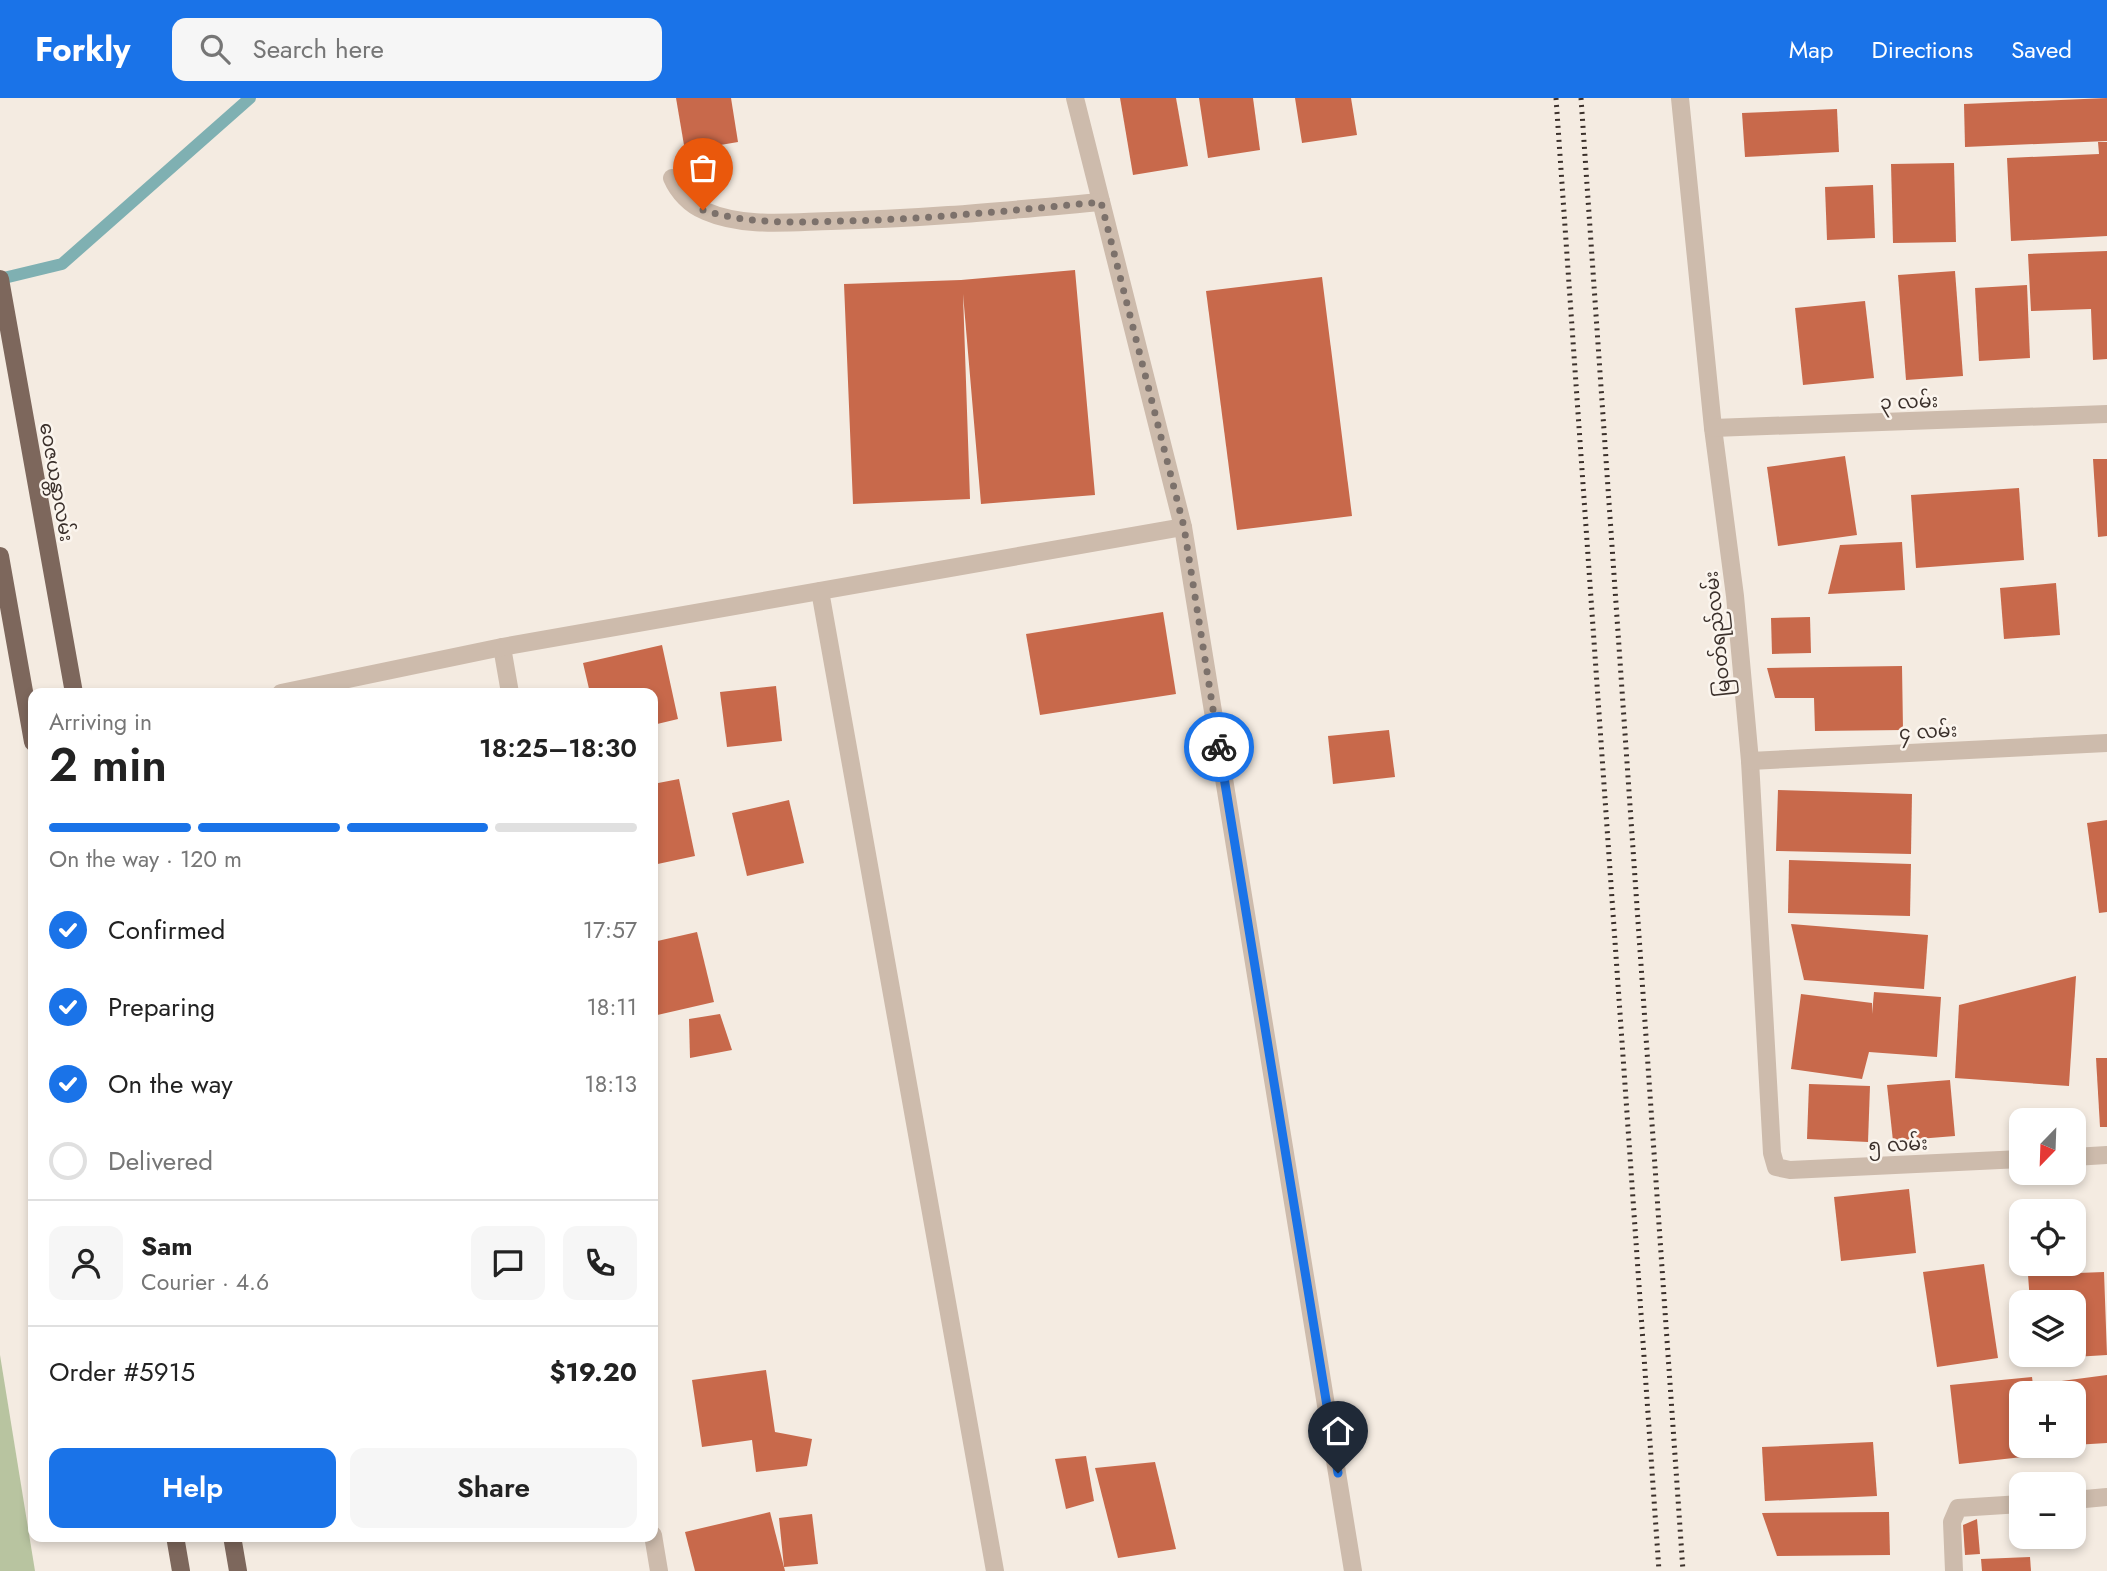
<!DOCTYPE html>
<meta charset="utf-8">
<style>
body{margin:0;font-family:Jost,"Noto Sans Myanmar",sans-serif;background:#f6f6f6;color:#222;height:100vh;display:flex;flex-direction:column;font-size:26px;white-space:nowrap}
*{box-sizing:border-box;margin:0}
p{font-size:23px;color:#767676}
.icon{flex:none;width:38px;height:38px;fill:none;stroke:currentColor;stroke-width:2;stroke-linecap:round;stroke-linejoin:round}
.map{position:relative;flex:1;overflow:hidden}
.panel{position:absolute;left:28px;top:590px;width:630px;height:854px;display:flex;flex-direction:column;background:#fff;border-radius:14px;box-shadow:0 4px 10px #0003}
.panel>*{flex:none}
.needle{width:46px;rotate:203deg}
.controls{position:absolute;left:2009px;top:1010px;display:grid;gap:14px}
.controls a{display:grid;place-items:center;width:77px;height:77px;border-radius:14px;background:#fff;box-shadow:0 4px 10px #0003;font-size:35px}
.pin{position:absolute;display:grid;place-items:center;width:60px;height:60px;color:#fff;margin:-72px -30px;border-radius:50% 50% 50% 0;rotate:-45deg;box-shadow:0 0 7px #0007}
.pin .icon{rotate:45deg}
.courier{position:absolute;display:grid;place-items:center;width:70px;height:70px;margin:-35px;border:5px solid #1a73e8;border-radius:50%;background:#fff;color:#222;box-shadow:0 2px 9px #0007}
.overview em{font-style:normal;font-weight:600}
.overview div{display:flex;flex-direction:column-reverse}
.overview{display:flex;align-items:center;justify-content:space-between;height:119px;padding:0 21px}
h1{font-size:46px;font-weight:600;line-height:52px}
.bar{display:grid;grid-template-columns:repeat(4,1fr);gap:10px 7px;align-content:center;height:84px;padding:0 21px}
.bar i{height:9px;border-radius:5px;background:#e0e0e0}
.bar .active{background:#1a73e8}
.bar p{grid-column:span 4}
.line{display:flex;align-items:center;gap:18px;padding:0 21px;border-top:2px solid #e0e0e0}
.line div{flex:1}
.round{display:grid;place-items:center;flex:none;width:74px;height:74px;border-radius:14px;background:#f6f6f6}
ol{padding:0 21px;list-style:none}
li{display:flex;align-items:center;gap:21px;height:77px}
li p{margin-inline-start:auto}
li .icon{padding:7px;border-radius:50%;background:#1a73e8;color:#fff;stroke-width:4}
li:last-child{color:#767676}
li i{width:38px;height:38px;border:4px solid #e0e0e0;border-radius:50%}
.action{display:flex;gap:14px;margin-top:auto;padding:14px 21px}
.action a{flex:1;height:80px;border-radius:14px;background:#1a73e8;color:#fff;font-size:28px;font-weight:600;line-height:80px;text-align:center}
.action a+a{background:#f6f6f6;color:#222}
header{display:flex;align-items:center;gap:42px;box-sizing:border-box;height:98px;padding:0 35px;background:#1a73e8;color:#fff}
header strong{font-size:33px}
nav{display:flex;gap:38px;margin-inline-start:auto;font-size:24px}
.search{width:490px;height:63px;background:#f6f6f6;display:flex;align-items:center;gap:18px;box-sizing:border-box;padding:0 24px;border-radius:14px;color:#767676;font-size:26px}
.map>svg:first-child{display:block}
</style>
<header>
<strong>Forkly</strong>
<div class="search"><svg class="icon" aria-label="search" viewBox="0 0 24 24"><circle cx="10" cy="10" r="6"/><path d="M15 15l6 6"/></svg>Search here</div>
<nav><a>Map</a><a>Directions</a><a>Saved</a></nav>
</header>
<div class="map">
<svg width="2107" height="1473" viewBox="0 0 2107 1473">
<rect width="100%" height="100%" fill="#f4ebe1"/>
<polygon fill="#b8c4a0" points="0,1257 35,1473 0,1473"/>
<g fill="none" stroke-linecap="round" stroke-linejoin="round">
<polyline stroke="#7fb0b2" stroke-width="12" points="0,181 62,166 250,0"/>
</g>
<g fill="#c8694b">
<polygon points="676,0 731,0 738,44 685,53"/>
<polygon points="1120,0 1176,0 1188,68 1133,77"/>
<polygon points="1199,0 1253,0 1260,52 1208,60"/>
<polygon points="1295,0 1351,0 1357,37 1302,45"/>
<polygon points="2107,0 2107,43 1965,49 1964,6"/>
<polygon points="1837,11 1839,54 1745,59 1742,15"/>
<polygon points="2098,44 2107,44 2107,138 2011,143 2007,60 2099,56"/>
<polygon points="1954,65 1956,144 1893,145 1891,66"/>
<polygon points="1873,87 1875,140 1827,142 1825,89"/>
<polygon points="2107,153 2107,261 2093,262 2091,211 2031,213 2028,156"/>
<polygon points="1075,172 1095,397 981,406 963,196 970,401 853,406 844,186 961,182"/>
<polygon points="1955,173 1963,278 1906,282 1898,177"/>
<polygon points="1322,179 1352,418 1237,432 1206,193"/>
<polygon points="2027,187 2030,260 1979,263 1975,190"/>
<polygon points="1865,203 1874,280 1803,287 1795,210"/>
<polygon points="1845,358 1857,437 1778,448 1767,369"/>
<polygon points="2093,361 2107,361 2107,438 2098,439"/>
<polygon points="2019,390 2024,462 1916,470 1911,397"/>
<polygon points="1902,444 1905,492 1828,496 1840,447"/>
<polygon points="2056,485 2060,537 2004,541 2000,490"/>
<polygon points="1163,514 1176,596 1040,617 1026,536"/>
<polygon points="1810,519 1811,555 1772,556 1771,520"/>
<polygon points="662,547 678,621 653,627 653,595 590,595 583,565"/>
<polygon points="1902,568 1903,632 1815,633 1814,600 1775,600 1767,570"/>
<polygon points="776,588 782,643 727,649 720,594"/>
<polygon points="1389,632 1395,679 1333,686 1328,638"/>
<polygon points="679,681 695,758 653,767 653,686"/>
<polygon points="1778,692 1912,696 1911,756 1776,753"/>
<polygon points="789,702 804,765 747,778 732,715"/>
<polygon points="2107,722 2107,814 2099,815 2087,725"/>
<polygon points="1789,762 1911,766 1910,818 1788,815"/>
<polygon points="1791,826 1928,837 1924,891 1804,882"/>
<polygon points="697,834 714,904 653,918 653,844"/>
<polygon points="2076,878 2069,988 1955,980 1959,907"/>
<polygon points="1874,894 1941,899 1937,959 1869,954 1862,981 1791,971 1801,896 1872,905 1872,916"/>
<polygon points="720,916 732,952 690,960 689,921"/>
<polygon points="2096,960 2107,960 2107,1029 2100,1029"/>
<polygon points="1950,982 1955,1038 1893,1043 1887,987"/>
<polygon points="1809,986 1870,988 1868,1044 1807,1041"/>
<polygon points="1909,1091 1916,1155 1841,1163 1834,1099"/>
<polygon points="1984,1166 1998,1260 1937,1269 1923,1174"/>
<polygon points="2104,1174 2107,1257 2074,1259 2074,1204 2030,1204 2028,1177"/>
<polygon points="2032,1256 2066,1256 2066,1259 2032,1260"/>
<polygon points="766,1272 775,1334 812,1341 807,1368 756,1374 752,1342 702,1349 692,1282"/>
<polygon points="2107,1277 2107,1345 2074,1347 2074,1295 2055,1295 2054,1284"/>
<polygon points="2032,1279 2034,1295 2021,1295 2021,1348 2040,1348 2041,1357 1959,1366 1950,1287"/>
<polygon points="1873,1344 1877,1398 1765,1403 1762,1349"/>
<polygon points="1086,1358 1094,1403 1066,1411 1055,1361"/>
<polygon points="1155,1364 1176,1451 1118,1460 1095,1370"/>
<polygon points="770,1414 785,1473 695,1473 685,1434"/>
<polygon points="1889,1414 1890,1457 1777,1458 1762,1415"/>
<polygon points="812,1416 818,1466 784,1469 779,1420"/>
<polygon points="1977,1421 1980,1456 1965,1457 1963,1427"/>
<polygon points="2030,1459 2031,1473 1982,1473 1981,1461"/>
</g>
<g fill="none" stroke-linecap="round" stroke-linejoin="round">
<g stroke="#cdbbac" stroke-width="18">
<polyline points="1075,0 1183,429 1353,1473"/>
<polyline points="1680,0 1713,330 1735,498 1750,663 1772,1055 1776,1069 1790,1072 2021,1061"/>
<path d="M672 80C678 94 690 107 705 113 744 130 790 124 831 123 922 121 1011 112 1101 104"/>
<polyline points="1713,330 2107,316"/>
<polyline points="820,493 995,1473"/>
<polyline points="502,549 510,595"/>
<polyline points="281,595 502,549 1183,429"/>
<polyline points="1750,663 2107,645"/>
<polyline points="2074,1059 2107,1057"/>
<polyline points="2074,1402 2107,1399"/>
<polyline points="653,1437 659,1473"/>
<polyline points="1954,1473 1952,1424 1958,1410 2021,1406"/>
</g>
<g stroke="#7d675c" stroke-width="18">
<polyline points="0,181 74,595"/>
<polyline points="0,458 33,644"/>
<polyline points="175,1438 181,1473"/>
<polyline points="232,1438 238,1473"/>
</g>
<g stroke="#3b302b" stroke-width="5" stroke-dasharray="2 5" stroke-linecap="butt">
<polyline points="1556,0 1659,1473"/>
<polyline points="1581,0 1683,1473"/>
</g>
</g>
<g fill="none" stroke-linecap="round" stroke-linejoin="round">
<path stroke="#7c716b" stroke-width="7" stroke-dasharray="0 12.6" d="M703 112C750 127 797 124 846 123 931 121 1016 112 1101 104L1184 429 1219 649"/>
<polyline stroke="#1a73e8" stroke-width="9" points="1219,649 1338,1375"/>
</g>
<g text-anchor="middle" stroke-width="5" stroke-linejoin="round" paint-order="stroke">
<g font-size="19" fill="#3b302b" stroke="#fbf5ee">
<text transform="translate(1909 303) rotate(-2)" y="7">၃ လမ်း</text>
<text transform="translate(57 384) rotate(80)" y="7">ဝေဇယန္တာလမ်း</text>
<text transform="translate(1717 536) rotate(-96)" y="7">မြဝတ်ရည်လမ်း</text>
<text transform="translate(1928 633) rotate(-3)" y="7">၄ လမ်း</text>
<text transform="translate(1898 1046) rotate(-3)" y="7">၅ လမ်း</text>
</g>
</g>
</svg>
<div class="controls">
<a><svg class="needle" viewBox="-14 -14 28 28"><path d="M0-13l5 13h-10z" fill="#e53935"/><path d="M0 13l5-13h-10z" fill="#767676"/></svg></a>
<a><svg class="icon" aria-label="locate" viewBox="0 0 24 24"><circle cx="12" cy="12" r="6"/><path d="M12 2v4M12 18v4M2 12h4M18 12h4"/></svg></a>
<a><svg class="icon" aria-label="layers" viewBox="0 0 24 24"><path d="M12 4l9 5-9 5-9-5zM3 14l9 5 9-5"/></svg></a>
<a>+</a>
<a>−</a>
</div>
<div class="pin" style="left:703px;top:112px;background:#ea580c"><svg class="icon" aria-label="bag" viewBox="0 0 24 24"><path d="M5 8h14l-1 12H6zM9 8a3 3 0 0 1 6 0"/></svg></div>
<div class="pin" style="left:1338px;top:1375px;background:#1f2937"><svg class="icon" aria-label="home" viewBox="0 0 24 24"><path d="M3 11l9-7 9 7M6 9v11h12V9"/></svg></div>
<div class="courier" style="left:1219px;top:649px"><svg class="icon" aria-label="bike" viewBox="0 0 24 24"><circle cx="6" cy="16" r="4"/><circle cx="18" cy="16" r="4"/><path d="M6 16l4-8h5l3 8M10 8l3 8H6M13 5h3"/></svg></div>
<section class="panel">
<div class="overview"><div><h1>2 min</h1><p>Arriving in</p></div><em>18:25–18:30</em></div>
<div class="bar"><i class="active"></i><i class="active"></i><i class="active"></i><i></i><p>On the way · 120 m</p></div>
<ol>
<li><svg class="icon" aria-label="check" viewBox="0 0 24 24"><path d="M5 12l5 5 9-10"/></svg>Confirmed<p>17:57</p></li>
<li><svg class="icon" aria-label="check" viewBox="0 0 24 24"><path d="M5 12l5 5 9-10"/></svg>Preparing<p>18:11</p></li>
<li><svg class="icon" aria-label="check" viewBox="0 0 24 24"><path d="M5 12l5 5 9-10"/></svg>On the way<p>18:13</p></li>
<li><i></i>Delivered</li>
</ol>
<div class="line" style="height:126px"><a class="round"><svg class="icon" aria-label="person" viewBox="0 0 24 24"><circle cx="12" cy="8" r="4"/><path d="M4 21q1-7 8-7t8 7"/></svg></a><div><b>Sam</b><p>Courier · 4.6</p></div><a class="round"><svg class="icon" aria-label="chat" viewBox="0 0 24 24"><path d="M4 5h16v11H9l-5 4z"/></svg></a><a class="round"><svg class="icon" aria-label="phone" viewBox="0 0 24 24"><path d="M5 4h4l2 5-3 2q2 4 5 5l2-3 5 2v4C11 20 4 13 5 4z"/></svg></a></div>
<div class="line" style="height:91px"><div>Order #5915</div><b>$19.20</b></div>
<div class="action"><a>Help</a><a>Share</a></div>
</section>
</div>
